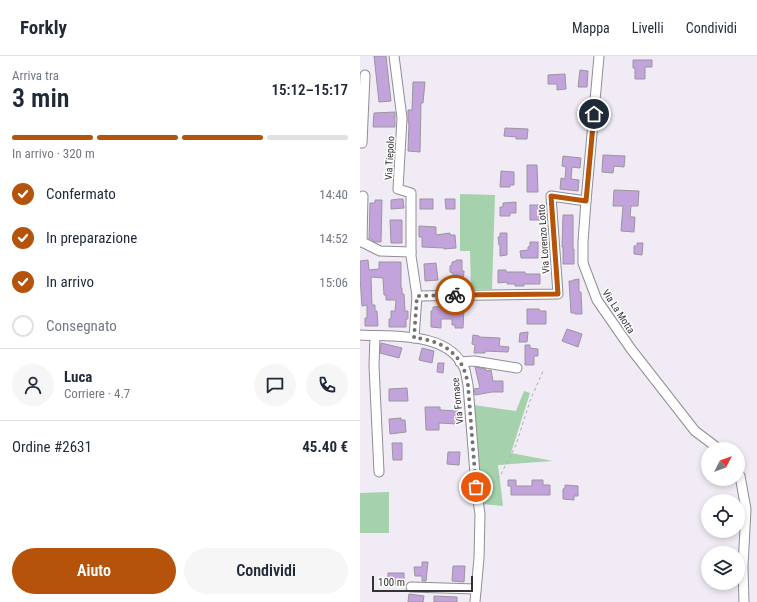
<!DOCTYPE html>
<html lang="it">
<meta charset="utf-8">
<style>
body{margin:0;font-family:"Roboto Condensed",sans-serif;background:#f6f6f7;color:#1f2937;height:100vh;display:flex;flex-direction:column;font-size:15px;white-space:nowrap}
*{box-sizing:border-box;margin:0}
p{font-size:13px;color:#747a83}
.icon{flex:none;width:22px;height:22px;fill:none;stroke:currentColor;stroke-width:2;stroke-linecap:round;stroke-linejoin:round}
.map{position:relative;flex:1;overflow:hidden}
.drawer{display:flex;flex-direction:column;background:#fff;width:360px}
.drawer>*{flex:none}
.needle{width:26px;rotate:48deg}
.controls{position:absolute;left:341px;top:386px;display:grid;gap:8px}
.controls a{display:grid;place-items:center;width:44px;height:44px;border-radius:50%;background:#fff;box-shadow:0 2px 6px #0003;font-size:20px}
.scale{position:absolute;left:12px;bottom:10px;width:101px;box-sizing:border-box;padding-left:4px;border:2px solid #333134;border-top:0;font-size:11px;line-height:14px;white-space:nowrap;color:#333134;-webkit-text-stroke:3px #fff;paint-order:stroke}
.pin{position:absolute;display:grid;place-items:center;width:34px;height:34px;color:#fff;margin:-17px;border:2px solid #fff;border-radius:50%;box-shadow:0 1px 4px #0007}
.courier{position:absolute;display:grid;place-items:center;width:40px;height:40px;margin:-20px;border:3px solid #b45309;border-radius:50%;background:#fff;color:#222;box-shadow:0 1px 5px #0007}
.overview em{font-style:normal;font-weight:600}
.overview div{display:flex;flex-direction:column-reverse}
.overview{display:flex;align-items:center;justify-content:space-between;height:68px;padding:0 12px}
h1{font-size:26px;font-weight:600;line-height:30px}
.bar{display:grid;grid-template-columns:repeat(4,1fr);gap:6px 4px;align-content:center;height:48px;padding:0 12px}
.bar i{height:5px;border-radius:3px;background:#e0e1e3}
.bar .current{background:#b45309}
.bar p{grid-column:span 4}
.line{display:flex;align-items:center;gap:10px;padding:0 12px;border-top:1px solid #e0e1e3}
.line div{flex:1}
.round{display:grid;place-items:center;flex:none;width:42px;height:42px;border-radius:21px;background:#f6f6f7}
ol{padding:0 12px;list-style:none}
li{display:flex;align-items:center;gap:12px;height:44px}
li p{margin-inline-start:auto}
li .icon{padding:4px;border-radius:50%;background:#b45309;color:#fff;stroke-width:4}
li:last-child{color:#747a83}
li i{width:22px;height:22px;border:2px solid #e0e1e3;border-radius:50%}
.cta{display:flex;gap:8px;margin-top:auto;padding:8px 12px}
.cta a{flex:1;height:46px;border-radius:24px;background:#b45309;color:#fff;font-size:16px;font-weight:600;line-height:46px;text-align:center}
.cta a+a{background:#f6f6f7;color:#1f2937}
header{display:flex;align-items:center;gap:24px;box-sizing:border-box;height:56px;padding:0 20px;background:#fff;border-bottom:1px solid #e0e1e3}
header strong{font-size:19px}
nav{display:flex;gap:22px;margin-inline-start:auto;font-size:14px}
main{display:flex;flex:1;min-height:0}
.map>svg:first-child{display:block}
</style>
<header>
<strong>Forkly</strong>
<nav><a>Mappa</a><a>Livelli</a><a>Condividi</a></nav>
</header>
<main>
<section class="drawer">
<div class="overview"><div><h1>3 min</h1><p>Arriva tra</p></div><em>15:12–15:17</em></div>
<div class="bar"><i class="current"></i><i class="current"></i><i class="current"></i><i></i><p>In arrivo · 320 m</p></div>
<ol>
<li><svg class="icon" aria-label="check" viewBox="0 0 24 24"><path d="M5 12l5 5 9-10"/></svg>Confermato<p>14:40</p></li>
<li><svg class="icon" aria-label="check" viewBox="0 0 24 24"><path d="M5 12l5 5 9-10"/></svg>In preparazione<p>14:52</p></li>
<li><svg class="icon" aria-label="check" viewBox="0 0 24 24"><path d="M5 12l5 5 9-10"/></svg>In arrivo<p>15:06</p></li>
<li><i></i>Consegnato</li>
</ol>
<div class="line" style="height:72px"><a class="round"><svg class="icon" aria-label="person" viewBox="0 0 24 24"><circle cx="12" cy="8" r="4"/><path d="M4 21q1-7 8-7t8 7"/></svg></a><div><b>Luca</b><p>Corriere · 4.7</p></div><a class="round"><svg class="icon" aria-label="chat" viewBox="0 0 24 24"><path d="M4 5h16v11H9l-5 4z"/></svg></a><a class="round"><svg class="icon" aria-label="phone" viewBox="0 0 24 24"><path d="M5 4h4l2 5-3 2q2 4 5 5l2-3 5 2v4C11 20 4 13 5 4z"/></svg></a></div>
<div class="line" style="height:52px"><div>Ordine #2631</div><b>45.40 €</b></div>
<div class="cta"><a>Aiuto</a><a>Condividi</a></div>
</section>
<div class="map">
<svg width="397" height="546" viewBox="0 0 397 546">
<rect width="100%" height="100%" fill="#f0ebf4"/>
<g fill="#a5d2ac">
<polygon points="100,138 135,139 132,233 111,233 110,195 100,195"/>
<polygon points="164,335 170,337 151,397 193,405 138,409 143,450 122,448 114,349 156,355"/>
<polygon points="29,436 29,477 0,477 0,437"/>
</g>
<g fill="#c2a3dc" stroke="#9a969e">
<polygon points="14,0 26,0 31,45 19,46"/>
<polygon points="273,4 292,4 292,11 285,11 285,23 275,23 275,12 273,12"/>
<polygon points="220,14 228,15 227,31 218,31"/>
<polygon points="205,18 206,33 197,34 197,28 188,28 188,19"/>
<polygon points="53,26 65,26 63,47 61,47 60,96 48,95 49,67 48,67 48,54 52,54"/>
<polygon points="35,56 35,71 13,71 14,57"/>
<polygon points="145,72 168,73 167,83 156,83 156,81 144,80"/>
<polygon points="243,99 265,100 264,111 254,110 253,117 242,116"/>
<polygon points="203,100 221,102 220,112 212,111 211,123 219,124 218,135 200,133 201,122 205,123 206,111 202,110"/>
<polygon points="167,109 177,109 178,136 167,136"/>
<polygon points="141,115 154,116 154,129 150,129 150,131 140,131"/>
<polygon points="254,134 279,135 278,150 271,150 270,161 275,161 274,176 261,175 263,150 253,150"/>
<polygon points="40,143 43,143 44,152 31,153 31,144"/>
<rect x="60" y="143" width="13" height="10"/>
<polygon points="85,143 95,143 95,153 86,153"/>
<polygon points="15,144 22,144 21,186 15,186 12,184 12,183 9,183 10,147 15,147"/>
<polygon points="156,146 156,157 150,157 150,160 140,160 140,151 143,151 143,147"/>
<rect x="170" y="149" width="13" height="15"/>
<polygon points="203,159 213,159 213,193 214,193 214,208 203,208 203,191 202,191"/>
<polygon points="30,164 42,164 42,187 31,187"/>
<polygon points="59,170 76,171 76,179 90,177 90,179 95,179 96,192 84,193 84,192 62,191 62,181 59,181"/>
<polygon points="140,177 147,177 147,199 140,200 140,189 139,189 138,181 140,181"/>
<polygon points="170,186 178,186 178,202 161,202 160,195 168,194 168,191 170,190"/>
<polygon points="277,187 283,187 282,199 274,198 274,190 277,190"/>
<polygon points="8,204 9,214 19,213 19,206 41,206 41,232 42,232 42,238 44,238 45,255 48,255 48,263 46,263 46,271 29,271 29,263 31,263 31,255 35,255 36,244 26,244 26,239 24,239 23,222 11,221 12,249 15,249 15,255 17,255 18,270 5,270 5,262 7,262 7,249 2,250 0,221 0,205"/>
<polygon points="96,204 102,204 102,215 104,215 103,227 98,227 98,225 93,225 93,217 90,216 90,210 92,209 92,206 96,205"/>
<polygon points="76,207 78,224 65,225 64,208"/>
<polygon points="138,214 146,214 146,216 165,216 165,218 180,218 180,228 164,228 164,230 155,230 155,228 147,228 147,226 138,227"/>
<polygon points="219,223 219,236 221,236 222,258 215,258 215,257 211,257 209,225 213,225 213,224"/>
<polygon points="91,250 104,251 103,272 95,272 95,269 92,269 92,263 81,263 81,272 71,271 71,255 73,254 73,251"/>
<polygon points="167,253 179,253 180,255 186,255 186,268 167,268"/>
<polygon points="207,273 222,278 218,291 202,285"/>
<polygon points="168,276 167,286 159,286 160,277"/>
<polygon points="113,279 119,280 119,281 140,282 139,290 149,291 148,296 125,295 125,297 114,297 115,289 112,288"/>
<polygon points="21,287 42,292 39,302 20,297"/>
<polygon points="165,289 170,289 170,292 178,293 178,300 174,300 174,309 165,309"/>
<polygon points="62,292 74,295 72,307 59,304"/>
<polygon points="78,307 84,307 83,317 77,316"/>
<polygon points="115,311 126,313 126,315 131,314 133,325 143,325 143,336 132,336 115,339 114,333 120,332"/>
<polygon points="47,332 48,345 29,345 29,333"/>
<polygon points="65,351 80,351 80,354 98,355 98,368 79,367 79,374 66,374"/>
<polygon points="41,362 41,364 45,364 46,376 30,378 29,363"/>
<polygon points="32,387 42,387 42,404 33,404"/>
<polygon points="88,396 100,396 99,409 87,408"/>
<polygon points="148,424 156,424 156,430 172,430 172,424 183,424 183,429 190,429 190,439 151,439 151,430 148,430"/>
<polygon points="205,429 218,430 218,440 214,440 214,444 203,443 203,433 205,432"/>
<polygon points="62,506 68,506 66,525 62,525 62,520 55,520 54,511 62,511"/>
<polygon points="93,510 105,510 104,526 92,525"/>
<rect x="28" y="517" width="16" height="11"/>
<polygon points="49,538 64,540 63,546 48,546"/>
<polygon points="74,540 97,541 97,546 74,546"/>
</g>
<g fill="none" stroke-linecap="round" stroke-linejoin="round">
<defs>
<g id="minor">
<polyline points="34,0 42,62 38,133 51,137 51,200 57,240 54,282"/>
<polyline points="239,0 226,145 223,186 223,207 237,244 271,293 335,375 359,393"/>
<polyline points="0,87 2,87 5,19"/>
<polyline points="0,185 20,195 51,196"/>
<polyline points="2,186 3,140"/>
<polyline points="57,240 198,238 191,140 226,145"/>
<path d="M0 279C33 281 90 275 105 314 106 318 107 324 108 329L116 431 120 458 119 502 115 546"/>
<polyline points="15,280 14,310 19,416"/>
<polyline points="100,306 114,305 157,312"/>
<polyline points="378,417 380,420 386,453 383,510 384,546"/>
<polyline points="51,531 116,533"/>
</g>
</defs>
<use href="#minor" stroke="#918d95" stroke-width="11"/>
<polyline stroke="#aeaab1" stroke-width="1" stroke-dasharray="3 3" stroke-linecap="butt" points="125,436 141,418 156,389 170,345 183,315"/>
<use href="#minor" stroke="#fff" stroke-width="9"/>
</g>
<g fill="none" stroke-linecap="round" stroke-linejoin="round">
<path stroke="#757277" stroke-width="4" stroke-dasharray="0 7.2" d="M95 239 57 240 54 282C75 283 96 293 104 314 106 318 107 324 108 329L116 431"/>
<polyline stroke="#b45309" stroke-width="5" points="95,239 198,238 191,140 226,145 234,58"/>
</g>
<g text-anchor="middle" stroke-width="3" stroke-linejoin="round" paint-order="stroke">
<g font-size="10" fill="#333134" stroke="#fff">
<text transform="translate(29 102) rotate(-87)" y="4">Via Tiepolo</text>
<text transform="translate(183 183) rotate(-94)" y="4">Via Lorenzo Lotto</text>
<text transform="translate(259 255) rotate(57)" y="4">Via La Motta</text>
<text transform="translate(97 345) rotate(-96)" y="4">Via Fornace</text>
</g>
</g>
</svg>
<div class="controls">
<a><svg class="needle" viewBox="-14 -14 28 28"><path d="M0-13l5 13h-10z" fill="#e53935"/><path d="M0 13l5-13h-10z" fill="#747a83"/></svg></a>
<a><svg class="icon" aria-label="locate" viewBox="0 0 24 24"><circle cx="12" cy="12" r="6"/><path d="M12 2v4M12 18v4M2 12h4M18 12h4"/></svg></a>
<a><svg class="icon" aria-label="layers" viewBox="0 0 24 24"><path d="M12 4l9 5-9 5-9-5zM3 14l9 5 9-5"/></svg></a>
</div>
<div class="scale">100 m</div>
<div class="pin" style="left:116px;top:431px;background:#ea580c"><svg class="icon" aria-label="bag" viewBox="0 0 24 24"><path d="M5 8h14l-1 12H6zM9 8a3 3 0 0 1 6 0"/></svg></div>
<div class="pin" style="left:234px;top:58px;background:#1f2937"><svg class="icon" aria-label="home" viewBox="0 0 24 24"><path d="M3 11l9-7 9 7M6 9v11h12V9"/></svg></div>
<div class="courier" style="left:95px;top:239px"><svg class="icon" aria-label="bike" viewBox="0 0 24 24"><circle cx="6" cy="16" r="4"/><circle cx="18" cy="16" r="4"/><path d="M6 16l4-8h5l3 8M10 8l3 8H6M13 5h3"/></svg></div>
</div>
</main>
